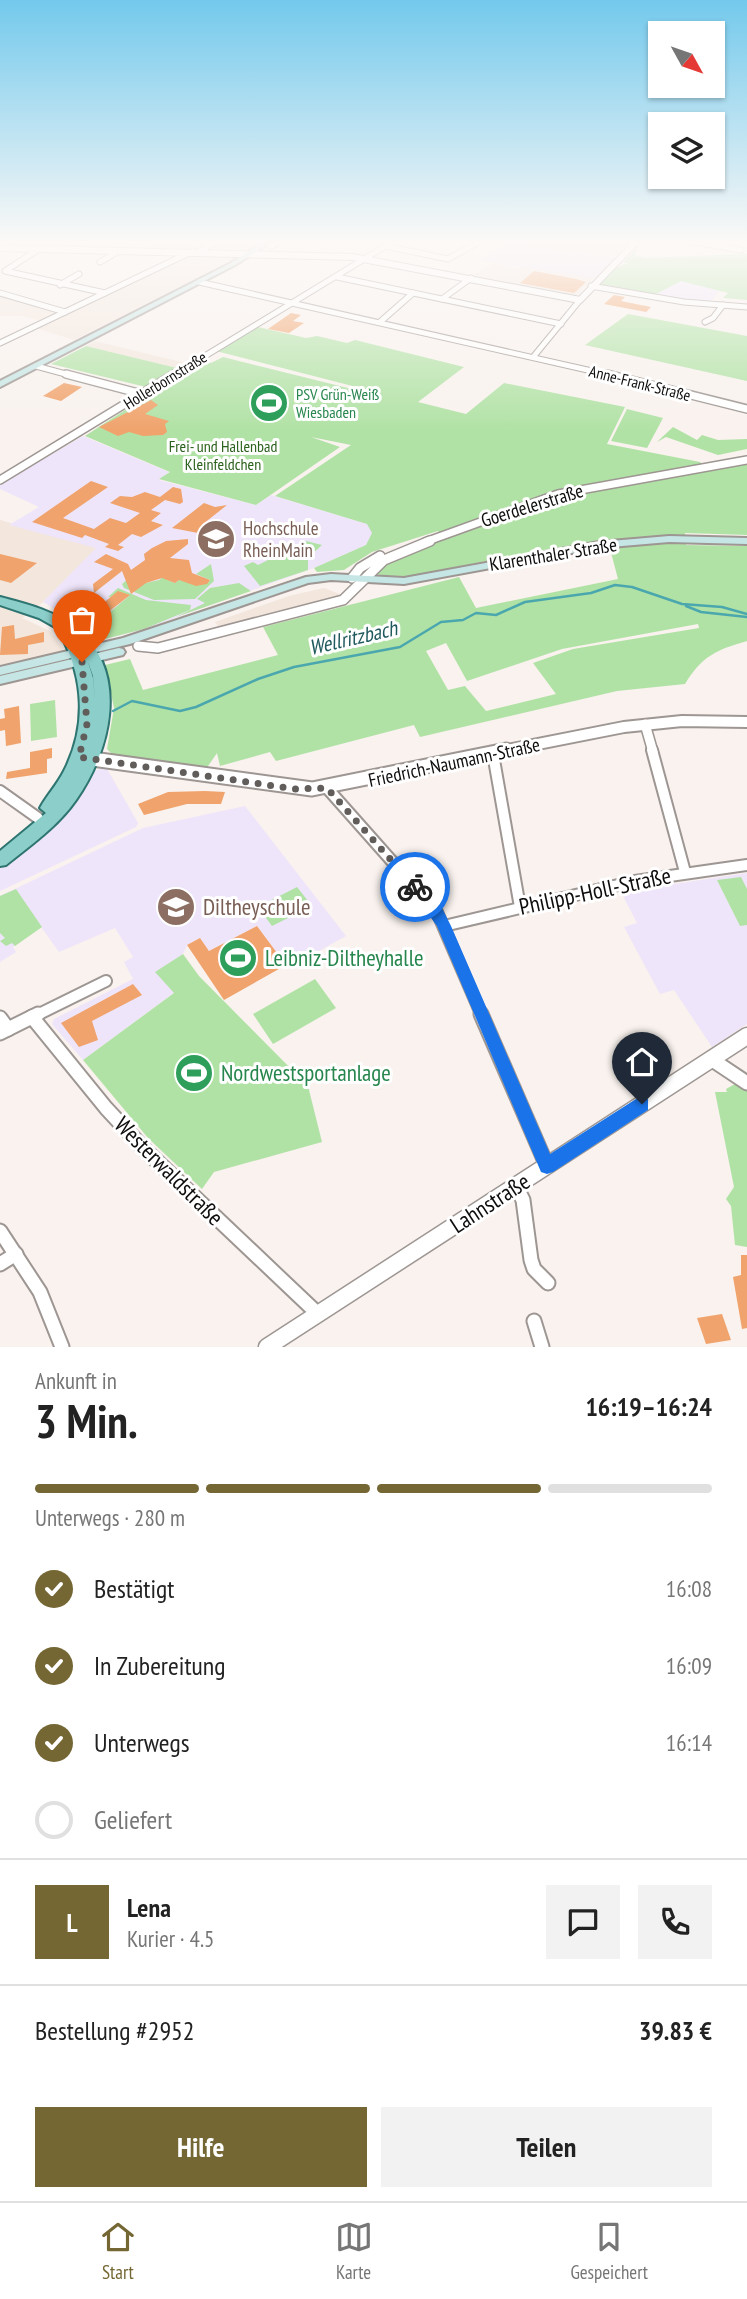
<!DOCTYPE html>
<html lang="de">
<meta charset="utf-8">
<style>
body{margin:0;font-family:"PT Sans Narrow",sans-serif;background:#f2f2f2;color:#222;height:100vh;display:flex;flex-direction:column;font-size:26px;white-space:nowrap}
*{box-sizing:border-box;margin:0}
p{font-size:23px;color:#767676}
.icon{flex:none;width:38px;height:38px;fill:none;stroke:currentColor;stroke-width:2;stroke-linecap:round;stroke-linejoin:round}
.map{position:relative;height:1347px;overflow:hidden}
.side{display:flex;flex-direction:column;background:#fff;flex:1}
.side>*{flex:none}
.needle{width:46px;rotate:130deg}
.buttons{position:absolute;left:648px;top:21px;display:grid;gap:14px}
.buttons a{display:grid;place-items:center;width:77px;height:77px;border-radius:0px;background:#fff;box-shadow:0 2px 5px #0004;font-size:35px}
.pin{position:absolute;display:grid;place-items:center;width:60px;height:60px;color:#fff;margin:-72px -30px;border-radius:50% 50% 50% 0;rotate:-45deg;box-shadow:0 0 7px #0007}
.pin .icon{rotate:45deg}
.courier{position:absolute;display:grid;place-items:center;width:70px;height:70px;margin:-35px;border:5px solid #1a73e8;border-radius:50%;background:#fff;color:#222;box-shadow:0 2px 9px #0007}
.summary em{font-style:normal;font-weight:800}
.summary div{display:flex;flex-direction:column-reverse}
.summary{display:flex;align-items:center;justify-content:space-between;height:119px;padding:0 35px}
h1{font-size:46px;font-weight:800;line-height:52px}
.bar{display:grid;grid-template-columns:repeat(4,1fr);gap:10px 7px;align-content:center;height:84px;padding:0 35px}
.bar i{height:9px;border-radius:5px;background:#e0e0e0}
.bar .active{background:#746734}
.bar p{grid-column:span 4}
.line{display:flex;align-items:center;gap:18px;padding:0 35px;border-top:2px solid #e0e0e0}
.line div{flex:1}
.round{display:grid;place-items:center;flex:none;width:74px;height:74px;border-radius:0px;background:#f2f2f2}
ol{padding:0 35px;list-style:none}
li{display:flex;align-items:center;gap:21px;height:77px}
li p{margin-inline-start:auto}
li .icon{padding:7px;border-radius:50%;background:#746734;color:#fff;stroke-width:4}
li:last-child{color:#767676}
li i{width:38px;height:38px;border:4px solid #e0e0e0;border-radius:50%}
.primary-button{display:flex;gap:14px;margin-top:auto;padding:14px 35px}
.primary-button a{flex:1;height:80px;border-radius:0px;background:#746734;color:#fff;font-size:28px;font-weight:800;line-height:80px;text-align:center}
.primary-button a+a{background:#f2f2f2;color:#222}
.menu{display:flex;justify-content:space-around;align-items:center;height:98px;border-top:2px solid #e0e0e0;background:#fff;font-size:19px;color:#767676}
.menu a{display:grid;justify-items:center;gap:4px}
.menu .active{color:#746734}
.map>svg:first-child{display:block}
</style>
<div class="map">
<svg width="747" height="1347" viewBox="0 0 747 1347">
<rect width="100%" height="100%" fill="#f9f2ee"/>
<g fill="#f3e6dd">
<polygon points="0,242 264,242 246,251 0,247"/>
<polygon points="526,242 631,242 616,255 604,256 547,249"/>
<polygon points="192,253 241,256 74,340 36,328"/>
<polygon points="493,263 521,268 530,266 594,278 576,296 472,276"/>
<polygon points="0,295 56,311 56,313 41,321 23,316 0,316"/>
<polygon points="95,341 186,363 177,368 86,346"/>
<polygon points="0,520 97,548 43,602 22,618 50,631 63,649 61,652 0,665"/>
<polygon points="324,588 342,595 220,629 215,622 289,596"/>
</g>
<g fill="#efe5fa">
<polygon points="507,242 526,242 547,249 617,258 596,278 478,260"/>
<polygon points="681,281 720,291 709,303 652,296"/>
<polygon points="83,436 169,472 159,480 256,505 271,495 367,524 373,533 366,545 314,568 144,629 97,641 77,622 43,602 96,548 9,525 39,507 0,489 0,485"/>
<polygon points="106,767 138,823 136,827 0,891 0,868 61,818 94,771"/>
<polygon points="245,806 346,936 288,968 257,926 209,951 200,938 187,945 183,954 156,972 175,992 83,1060 52,1024 54,1019 133,979 124,962 133,957 115,928 59,952 41,927 13,947 16,952 0,962 0,896 143,828"/>
<polygon points="747,873 747,1024 712,1047 674,990 660,994 624,927 637,923 621,892"/>
</g>
<g fill="#b1e2a5" fill-rule="evenodd">
<polygon points="638,246 635,255 644,258 747,254 747,300 723,298 728,293 681,281 652,296 599,285 613,269 628,263 623,263"/>
<polygon points="628,314 747,336 747,381 585,345"/>
<path d="M258 327 306 338 317 336 347 343 355 340 464 367 418 402 466 414 504 383 625 407 607 444 700 462 709 471 747 464V535L685 533 686 545 747 546V641C716 650 702 656 685 684L617 691 420 737 414 725 276 761 270 752 220 766 217 753 206 769 112 754 107 749 114 708 105 665 130 659 143 690 278 655 263 627 459 577 476 608 618 579 608 541 536 551 412 576H378L379 567 443 538 438 531 372 552 344 570 317 572 314 568 366 545 372 533 367 524 275 496 351 445 311 437 340 447 256 505 159 479 170 472 85 436 202 360 211 363 223 357 372 394 376 392 216 351ZM698 624 699 628 573 649 533 663 556 694 486 711 465 686 448 690 426 651 446 643 467 681 562 649Z"/>
<polygon points="86,346 177,368 146,387 51,364"/>
<polygon points="627,409 663,418 647,448 611,441"/>
<polygon points="673,427 697,440 702,435 718,440 747,439 747,449 718,455 666,437 657,442"/>
<polygon points="306,541 322,545 308,558 308,570 260,586 244,566 253,562 258,565 286,551 293,553"/>
<polygon points="211,564 214,581 195,599 154,600 124,588 122,584 136,572 146,583 159,580 166,575 168,580 175,583 179,580 206,584 210,580 196,574"/>
<polygon points="239,583 251,591 176,617 205,603 197,599 210,588"/>
<polygon points="118,588 146,600 191,605 190,610 144,629 97,641 87,631 129,596 108,597"/>
<polygon points="55,700 57,737 31,741 30,704"/>
<polygon points="741,877 747,889 747,925 740,926 717,880"/>
<polygon points="297,887 312,906 272,926 258,907"/>
<polygon points="16,889 42,927 15,946 12,943 6,946 0,941 5,938 0,933 0,896"/>
<polygon points="183,954 199,976 308,1086 322,1142 214,1172 202,1189 148,1138 83,1060 174,993 155,972"/>
<polygon points="315,979 336,1008 273,1044 253,1014"/>
<polygon points="735,1084 747,1091 747,1247 735,1245 731,1206 726,1199 734,1187 715,1092 727,1092 726,1089"/>
</g>
<g fill="none" stroke-linecap="round" stroke-linejoin="round">
<g stroke="#4ba7ae" stroke-width="2.5">
<polyline points="686,606 701,612 747,617"/>
<polyline points="113,711 132,701 180,711 196,707 258,679 294,667 400,647 441,622 463,620 476,613 496,615 525,602 591,593 615,585 632,587 682,604 722,607 747,614"/>
</g>
</g>
<g fill="#f0a36c">
<polygon points="534,271 576,279 586,282 574,293 520,283"/>
<polygon points="614,295 625,297 621,301 651,307 646,312 604,304"/>
<polygon points="291,313 301,315 293,321 304,323 289,333 268,329"/>
<polygon points="64,383 82,387 61,401 43,396"/>
<polygon points="151,400 158,405 145,414 169,421 165,424 167,432 163,435 143,436 129,432 118,436 99,427"/>
<polygon points="91,481 108,487 63,518 94,529 110,518 126,523 140,513 110,503 120,496 132,497 145,492 160,497 173,487 181,489 183,502 180,504 165,500 151,510 161,513 151,521 163,525 141,537 132,534 118,545 124,547 118,551 105,547 109,544 85,535 82,538 32,522"/>
<polygon points="204,503 215,507 227,505 203,524 219,529 198,533 172,528"/>
<polygon points="188,539 188,544 170,558 189,560 192,573 210,580 207,584 196,586 179,580 175,583 162,578 146,583 131,594 122,571 94,593 93,584 113,569 94,562 106,554 128,564 131,570 145,560 144,554 152,548 166,541"/>
<polygon points="0,554 37,563 11,583 0,580"/>
<polygon points="118,591 130,595 102,617 91,613"/>
<polygon points="14,625 15,639 44,632 44,642 28,645 28,654 0,655 2,627"/>
<polygon points="19,706 21,743 6,746 5,730 0,731 0,719 5,718 4,709"/>
<polygon points="52,748 52,758 47,759 47,773 6,779 7,772 30,768 30,752"/>
<polygon points="205,791 225,792 221,804 187,804 144,815 138,804 168,792"/>
<polygon points="257,926 286,965 224,1000 187,945 200,938 209,951"/>
<polygon points="133,984 142,995 92,1021 98,1040 79,1047 61,1023"/>
<polygon points="741,1255 747,1255 747,1328 742,1329 733,1277 741,1275"/>
<polygon points="722,1314 731,1340 706,1344 697,1318"/>
</g>
<g fill="none" stroke-linecap="round" stroke-linejoin="round">
<defs>
<g id="minor-far4">
<polyline points="695,242 741,250"/>
<polyline points="385,246 448,259 477,243"/>
<polyline points="39,249 5,271 105,293"/>
<polyline points="200,251 216,242"/>
<polyline points="100,262 119,251"/>
<polyline points="337,277 561,324"/>
<polyline points="199,282 614,376"/>
<polyline points="60,285 79,274"/>
<polyline points="591,286 684,302 747,307"/>
<polyline points="0,293 65,312"/>
<polyline points="442,299 471,278"/>
<polyline points="380,322 413,293"/>
<polyline points="705,322 713,318 723,305"/>
<polyline points="0,343 193,251"/>
<polyline points="534,356 580,300"/>
<polyline points="36,366 73,376"/>
<polyline points="172,376 392,242"/>
</g>
<g id="minor-far3">
<polyline points="66,374 142,394"/>
<polyline points="607,374 747,409"/>
<polyline points="0,480 174,374"/>
<polyline points="425,542 558,494 747,460"/>
</g>
<g id="minor-far2">
<polyline points="352,578 360,568 380,556"/>
<polyline points="138,646 158,648 343,600 384,560 430,541"/>
<polyline points="645,724 653,752"/>
</g>
<g id="minor-far1">
<polyline points="652,750 685,872"/>
<polyline points="493,754 520,907"/>
<polyline points="327,788 437,912 482,1016"/>
<polyline points="0,791 38,818"/>
<polyline points="444,926 635,881 747,865"/>
<polyline points="35,1016 106,981"/>
</g>
<g id="minor">
<polyline points="481,1014 547,1166"/>
<polyline points="32,1017 106,1108 145,1150 318,1314"/>
<polyline points="0,1018 8,1029"/>
<polyline points="0,1033 38,1014"/>
<polyline points="711,1059 747,1083"/>
<polyline points="516,1186 523,1200 531,1260 534,1269 548,1283"/>
<polyline points="0,1231 40,1292 62,1347"/>
<polyline points="0,1264 16,1254"/>
<polyline points="534,1321 542,1347"/>
</g>
<g id="tertiary-far3">
<polyline points="271,246 278,242"/>
<polyline points="0,248 353,257 580,300 636,242"/>
</g>
<polyline id="tertiary-far2" points="497,752 624,727 682,721 747,722"/>
<polyline id="tertiary-far1" points="85,758 312,789 506,750"/>
<polyline id="tertiary" points="267,1347 747,1036"/>
<g id="secondary">
<polygon points="263,242 271,242 235,265 0,387 0,381 231,263"/>
<polygon points="669,536 747,538 747,544 669,542 599,548 404,584 331,580 308,583 130,644 0,675 0,667 123,638 306,577 331,574 404,578 599,542"/>
<polygon points="119,648 123,649 125,652 123,655 0,684 0,676"/>
</g>
<path id="primary" d="M0 597C27 604 56 611 78 630 130 673 110 752 76 800 58 826 31 845 6 865L0 866V851L46 813 40 808C47 795 57 785 64 771 87 726 84 679 61 635L64 632 39 618 0 605ZM87 659 93 676 95 701 93 678Z"/>
</defs>
<use href="#minor-far4" stroke="#9d9692" stroke-width="7"/>
<use href="#minor-far3" stroke="#9d9692" stroke-width="10"/>
<use href="#minor-far2" stroke="#9d9692" stroke-width="12"/>
<use href="#minor-far1" stroke="#9d9692" stroke-width="14"/>
<use href="#minor" stroke="#9d9692" stroke-width="17"/>
<use href="#tertiary-far3" stroke="#9d9692" stroke-width="8"/>
<use href="#tertiary-far2" stroke="#9d9692" stroke-width="14"/>
<use href="#tertiary-far1" stroke="#9d9692" stroke-width="17"/>
<use href="#tertiary" stroke="#9d9692" stroke-width="19"/>
<use href="#secondary" stroke="#9d9692" stroke-width="4"/>
<use href="#primary" stroke="#2e7571" stroke-width="4"/>
<use href="#minor-far4" stroke="#fff" stroke-width="5"/>
<use href="#minor-far3" stroke="#fff" stroke-width="7"/>
<use href="#minor-far2" stroke="#fff" stroke-width="9"/>
<use href="#minor-far1" stroke="#fff" stroke-width="10"/>
<use href="#minor" stroke="#fff" stroke-width="13"/>
<use href="#tertiary-far3" stroke="#fff" stroke-width="6"/>
<use href="#tertiary-far2" stroke="#fff" stroke-width="10"/>
<use href="#tertiary-far1" stroke="#fff" stroke-width="13"/>
<use href="#tertiary" stroke="#fff" stroke-width="16"/>
<use href="#secondary" fill="#c5e6e5" fill-rule="evenodd"/>
<use href="#primary" fill="#8cceca" fill-rule="evenodd"/>
</g>
<linearGradient id="sky" x2="0" y2="1"><stop stop-color="#73c9ec"/><stop offset="0.56" stop-color="#fcf9f7"/><stop offset="1" stop-color="#fcf9f7" stop-opacity="0"/></linearGradient>
<rect width="747" height="431" fill="url(#sky)"/>
<polygon fill="#1a73e8" points="415,882 442,908 451,926 550,1154 636,1099 648,1099 648,1110 553,1172 547,1174 541,1172 437,926 408,887"/>
<g fill="none" stroke-linecap="round" stroke-linejoin="round">
<polyline stroke="#615d5b" stroke-width="7" stroke-dasharray="0 12.6" points="82,662 87,724 79,757 295,789 327,788 415,887"/>
</g>
<defs>
<symbol id="stadium-disc" viewBox="-11 -11 22 22"><circle r="9.5" fill="#2e9e5b" stroke="#fff"/><path d="M0-5a6.5 5 0 1 0 0 10a6.5 5 0 1 0 0-10ZM-3.5-1.8h7v3.6h-7Z" fill="#fff"/></symbol>
<symbol id="university-disc" viewBox="-11 -11 22 22"><circle r="9.5" fill="#8d6e63" stroke="#fff"/><path d="M0-5L7-2L0 1L-7-2ZM-4 1L0 2.5L4 1V4Q0 6-4 4Z" fill="#fff"/></symbol>
<symbol id="school-disc" viewBox="-11 -11 22 22"><circle r="9.5" fill="#8d6e63" stroke="#fff"/><path d="M0-5L7-2L0 1L-7-2ZM-4 1L0 2.5L4 1V4Q0 6-4 4Z" fill="#fff"/></symbol>
</defs>
<g fill-rule="evenodd">
<use href="#stadium-disc" x="247" y="381" width="44" height="44"/>
<use href="#university-disc" x="194" y="517" width="44" height="44"/>
<use href="#school-disc" x="154" y="885" width="44" height="44"/>
<use href="#stadium-disc" x="216" y="936" width="44" height="44"/>
<use href="#stadium-disc" x="172" y="1051" width="44" height="44"/>
</g>
<g text-anchor="middle" stroke-width="6" stroke-linejoin="round" paint-order="stroke">
<g font-size="16" fill="#0f0d0c" stroke="#fff">
<text transform="translate(165 380) rotate(-32)" y="6">Hollerbornstraße</text>
<text transform="translate(640 383) rotate(14)" y="6">Anne-Frank-Straße</text>
</g>
<g font-size="16" fill="#27864d" stroke="#fff" text-anchor="start">
<text x="296" y="400">PSV Grün-Weiß<tspan x="296" dy="18">Wiesbaden</tspan></text>
</g>
<g font-size="16" fill="#2a611b" stroke="#fff">
<text x="223" y="452">Frei- und Hallenbad<tspan x="223" dy="18">Kleinfeldchen</tspan></text>
</g>
<g font-size="19" fill="#0f0d0c" stroke="#fff">
<text transform="translate(532 505) rotate(-17)" y="7">Goerdelerstraße</text>
<text transform="translate(553 554) rotate(-9)" y="7">Klarenthaler Straße</text>
<text transform="translate(454 762) rotate(-12)" y="7">Friedrich-Naumann-Straße</text>
</g>
<g font-size="19" fill="#785e54" stroke="#fff" text-anchor="start">
<text x="243" y="535">Hochschule<tspan x="243" dy="22">RheinMain</tspan></text>
</g>
<g font-size="21" font-style="italic" fill="#20595d" stroke="#fff">
<text transform="translate(353 638) rotate(-13)" y="7">Wellritzbach</text>
</g>
<g font-size="23" fill="#0f0d0c" stroke="#fff">
<text transform="translate(595 891) rotate(-12)" y="8">Philipp-Holl-Straße</text>
<text transform="translate(169 1171) rotate(45)" y="8">Westerwaldstraße</text>
<text transform="translate(490 1203) rotate(-33)" y="8">Lahnstraße</text>
</g>
<g font-size="23" fill="#785e54" stroke="#fff" text-anchor="start">
<text x="203" y="915">Diltheyschule</text>
</g>
<g font-size="23" fill="#27864d" stroke="#fff" text-anchor="start">
<text x="265" y="966">Leibniz-Diltheyhalle</text>
<text x="221" y="1081">Nordwestsportanlage</text>
</g>
</g>
</svg>
<div class="buttons">
<a><svg class="needle" viewBox="-14 -14 28 28"><path d="M0-13l5 13h-10z" fill="#e53935"/><path d="M0 13l5-13h-10z" fill="#767676"/></svg></a>
<a><svg class="icon" aria-label="layers" viewBox="0 0 24 24"><path d="M12 4l9 5-9 5-9-5zM3 14l9 5 9-5"/></svg></a>
</div>
<div class="pin" style="left:82px;top:662px;background:#ea580c"><svg class="icon" aria-label="bag" viewBox="0 0 24 24"><path d="M5 8h14l-1 12H6zM9 8a3 3 0 0 1 6 0"/></svg></div>
<div class="pin" style="left:642px;top:1104px;background:#1f2937"><svg class="icon" aria-label="home" viewBox="0 0 24 24"><path d="M3 11l9-7 9 7M6 9v11h12V9"/></svg></div>
<div class="courier" style="left:415px;top:887px"><svg class="icon" aria-label="bike" viewBox="0 0 24 24"><circle cx="6" cy="16" r="4"/><circle cx="18" cy="16" r="4"/><path d="M6 16l4-8h5l3 8M10 8l3 8H6M13 5h3"/></svg></div>
</div>
<section class="side">
<div class="summary"><div><h1>3 Min.</h1><p>Ankunft in</p></div><em>16:19–16:24</em></div>
<div class="bar"><i class="active"></i><i class="active"></i><i class="active"></i><i></i><p>Unterwegs · 280 m</p></div>
<ol>
<li><svg class="icon" aria-label="check" viewBox="0 0 24 24"><path d="M5 12l5 5 9-10"/></svg>Bestätigt<p>16:08</p></li>
<li><svg class="icon" aria-label="check" viewBox="0 0 24 24"><path d="M5 12l5 5 9-10"/></svg>In Zubereitung<p>16:09</p></li>
<li><svg class="icon" aria-label="check" viewBox="0 0 24 24"><path d="M5 12l5 5 9-10"/></svg>Unterwegs<p>16:14</p></li>
<li><i></i>Geliefert</li>
</ol>
<div class="line" style="height:126px"><b class="round" style="background:#746734;color:#fff">L</b><div><b>Lena</b><p>Kurier · 4.5</p></div><a class="round"><svg class="icon" aria-label="chat" viewBox="0 0 24 24"><path d="M4 5h16v11H9l-5 4z"/></svg></a><a class="round"><svg class="icon" aria-label="phone" viewBox="0 0 24 24"><path d="M5 4h4l2 5-3 2q2 4 5 5l2-3 5 2v4C11 20 4 13 5 4z"/></svg></a></div>
<div class="line" style="height:91px"><div>Bestellung #2952</div><b>39.83 €</b></div>
<div class="primary-button"><a>Hilfe</a><a>Teilen</a></div>
</section>
<nav class="menu">
<a class="active"><svg class="icon" aria-label="home" viewBox="0 0 24 24"><path d="M3 11l9-7 9 7M6 9v11h12V9"/></svg>Start</a>
<a><svg class="icon" aria-label="map" viewBox="0 0 24 24"><path d="M3 6l6-2 6 2 6-2v14l-6 2-6-2-6 2zM9 4v14M15 6v14"/></svg>Karte</a>
<a><svg class="icon" aria-label="saved" viewBox="0 0 24 24"><path d="M7 4h10v16l-5-4-5 4z"/></svg>Gespeichert</a>
</nav>
